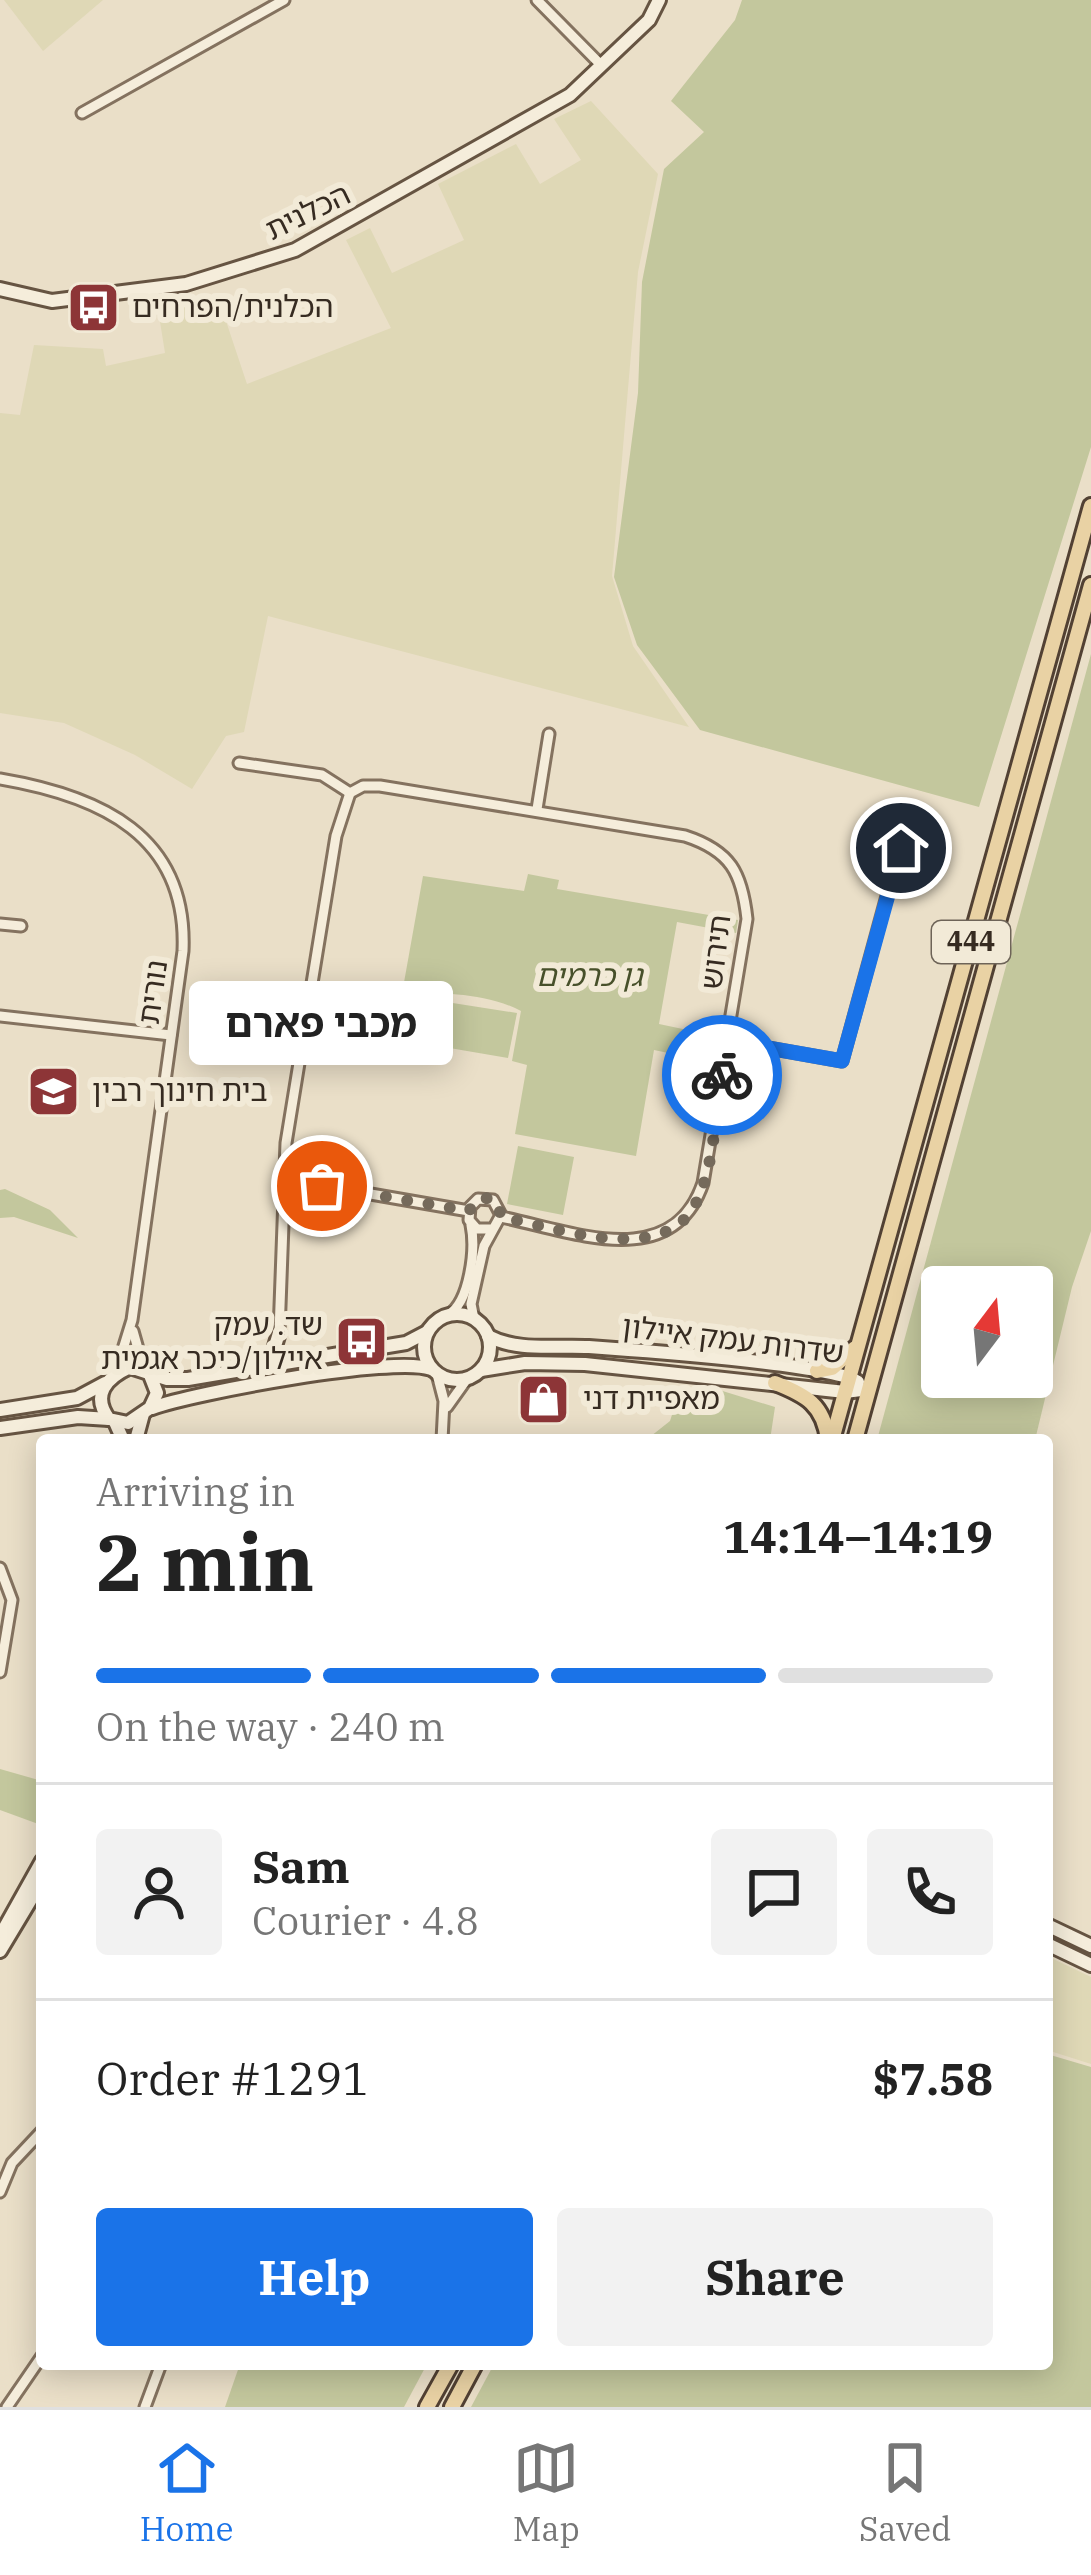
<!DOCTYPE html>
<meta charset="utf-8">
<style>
body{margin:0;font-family:"IBM Plex Serif","Noto Sans Hebrew",serif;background:#f2f2f2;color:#222;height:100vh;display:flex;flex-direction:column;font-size:45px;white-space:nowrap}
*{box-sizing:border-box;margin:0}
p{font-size:39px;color:#767676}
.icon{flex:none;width:66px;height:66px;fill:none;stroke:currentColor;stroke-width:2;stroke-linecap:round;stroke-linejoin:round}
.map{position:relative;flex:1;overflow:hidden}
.drawer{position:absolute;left:36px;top:1434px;width:1017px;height:936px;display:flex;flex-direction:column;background:#fff;border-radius:12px;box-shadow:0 6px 30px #0003}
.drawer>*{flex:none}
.needle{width:78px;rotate:16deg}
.controls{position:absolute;left:921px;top:1266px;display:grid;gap:24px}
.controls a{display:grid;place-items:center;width:132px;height:132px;border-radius:12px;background:#fff;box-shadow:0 6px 30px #0003;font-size:60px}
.pin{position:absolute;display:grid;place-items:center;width:102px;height:102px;color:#fff;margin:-51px;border:6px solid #fff;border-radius:50%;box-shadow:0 3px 12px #0007}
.courier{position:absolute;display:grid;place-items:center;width:120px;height:120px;margin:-60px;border:9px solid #1a73e8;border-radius:50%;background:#fff;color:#222;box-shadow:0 3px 15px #0007}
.bubble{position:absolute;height:84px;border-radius:12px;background:#fff;box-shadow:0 6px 30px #0003;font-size:39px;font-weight:700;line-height:84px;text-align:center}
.summary em{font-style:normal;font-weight:700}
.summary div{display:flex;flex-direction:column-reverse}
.summary{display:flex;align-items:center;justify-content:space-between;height:204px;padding:0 60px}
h1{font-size:78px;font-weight:700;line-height:90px}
.bar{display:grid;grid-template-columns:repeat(4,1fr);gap:18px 12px;align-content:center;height:144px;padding:0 60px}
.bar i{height:15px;border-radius:9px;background:#e0e0e0}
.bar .active{background:#1a73e8}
.bar p{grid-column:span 4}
.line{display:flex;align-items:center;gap:30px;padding:0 60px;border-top:3px solid #e0e0e0}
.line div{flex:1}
.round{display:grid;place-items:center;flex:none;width:126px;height:126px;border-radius:12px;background:#f2f2f2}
.cta{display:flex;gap:24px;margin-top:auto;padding:24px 60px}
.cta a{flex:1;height:138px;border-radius:12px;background:#1a73e8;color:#fff;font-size:48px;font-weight:700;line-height:138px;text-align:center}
.cta a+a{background:#f2f2f2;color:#222}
.tab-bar{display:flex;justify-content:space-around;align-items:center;height:168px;border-top:3px solid #e0e0e0;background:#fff;font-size:33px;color:#767676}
.tab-bar a{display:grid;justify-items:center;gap:6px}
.tab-bar .active{color:#1a73e8}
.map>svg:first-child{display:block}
</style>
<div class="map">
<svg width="1091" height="2407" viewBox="0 0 1091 2407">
<rect width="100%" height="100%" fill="#eadfc8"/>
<g fill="#dfd8b6">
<polygon points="4,0 103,0 43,51"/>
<polygon points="591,101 658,174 638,272 612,576 633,646 689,727 268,616 244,732 226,736 192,789 135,755 64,723 0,713 0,413 20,415 34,345 103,349 106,366 165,353 157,303 217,294 247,384 391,328 346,240 370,228 392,273 464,240 438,184 516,144 540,184 581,160 554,119"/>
<polygon points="1047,1956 1091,1977 1091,2064 1047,2050"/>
</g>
<g fill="#c3c79d" fill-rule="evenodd">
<polygon points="742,0 1091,0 1091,447 979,807 700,730 637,645 614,577 638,393 642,282 664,169 704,132 671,101 735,20"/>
<path d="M1091 654V1231L1072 1287 1035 1440H877ZM942 1287H1032V1377H942Z"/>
<path d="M528 874 559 880 557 889 738 920 736 933 677 922 659 1024 716 1036 711 1062 654 1050 636 1156 515 1134 527 1065 512 1061 521 1011C483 991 443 996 403 988L423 876 524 891Z"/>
<polygon points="440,1001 517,1013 508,1058 432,1045"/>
<polygon points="518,1146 574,1157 563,1215 507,1204"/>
<polygon points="5,1189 50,1210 78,1238 14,1217 0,1218 0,1190"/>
<polygon points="681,1387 716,1389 775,1407 770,1440 646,1440 670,1421"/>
<polygon points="0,1769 42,1781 41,1825 0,1810"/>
<polygon points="1047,2054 1091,2067 1091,2407 471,2407 494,2364 1047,2364"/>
<polygon points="240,2364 427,2364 404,2407 225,2407"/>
</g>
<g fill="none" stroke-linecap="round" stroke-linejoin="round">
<defs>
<g id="street">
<polyline points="537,0 601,65"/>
<polyline points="82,113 284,0"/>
<path d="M239 763 322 775 350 793 363 786H380L685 836C731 851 742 873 747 919L703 1183C672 1274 571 1231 501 1217"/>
<path d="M0 779C100 796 188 835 183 951L132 1320 115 1375"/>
<polyline points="537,809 549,734"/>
<polyline points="0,924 21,926"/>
<polyline points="0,1016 171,1035"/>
<polyline points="728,1041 842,1061 909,815"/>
<polyline points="284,1179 469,1211"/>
<path d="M448 1315C470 1302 476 1249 471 1225"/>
<polyline points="474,1319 471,1304 484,1246 501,1215 493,1200 478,1199 470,1207 469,1220 477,1229 493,1229"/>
<polyline points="133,1331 144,1370"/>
<polyline points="279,1333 286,1143 336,836 350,793"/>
<polyline points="437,1374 444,1401 442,1440"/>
<polyline points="447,1407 467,1379"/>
<polyline points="0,1568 12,1600 0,1672"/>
<polyline points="0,2192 12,2163 42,2131"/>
<polyline points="7,2407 42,2356"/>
<polyline points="145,2407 161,2364"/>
</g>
<g id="secondary">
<polyline points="0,289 52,301 186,284 295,250 570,95 649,20 659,0"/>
<circle cx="457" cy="1347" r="33"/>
<path d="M488 1336C518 1352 555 1345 589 1347 632 1350 832 1364 858 1382"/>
<polyline points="259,1366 272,1356 279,1333"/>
<polyline points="481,1370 525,1363 585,1364 845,1392 869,1389"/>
<path d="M150 1375 157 1393 150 1408 128 1423 109 1419C91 1395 106 1378 130 1367L167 1379H188L406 1343 427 1332"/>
<path d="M152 1408C193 1393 396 1355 431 1369"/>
<polyline points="0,1410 77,1398 105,1383"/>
<polyline points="115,1422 123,1440"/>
<polyline points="0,1428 78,1417 109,1419"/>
<polyline points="136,1440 143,1414"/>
<polyline points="1047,1925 1091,1946"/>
<polyline points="0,1936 42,1861"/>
<polyline points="1047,1944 1091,1965"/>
<polyline points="0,1951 42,1881"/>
</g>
<g id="primary">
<polyline points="817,1371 832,1368 855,1348"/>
<path d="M775 1383C806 1395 824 1405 828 1440"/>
<polyline points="832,1440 1091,506"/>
<polyline points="855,1440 1091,585"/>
<polyline points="427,2407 451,2364"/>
<polyline points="452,2407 475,2364"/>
</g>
</defs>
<use href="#street" stroke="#84725f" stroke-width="15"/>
<use href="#secondary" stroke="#665442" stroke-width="18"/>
<use href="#primary" stroke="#524133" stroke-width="20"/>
<use href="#street" stroke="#f5eddb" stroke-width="9"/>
<use href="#secondary" stroke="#f5eddb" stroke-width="12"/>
<use href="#primary" stroke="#e9d2a4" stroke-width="14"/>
</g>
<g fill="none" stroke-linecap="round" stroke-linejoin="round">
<path stroke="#756a5b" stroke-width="12" stroke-dasharray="0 21.6" d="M322 1186 469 1211 478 1199 490 1198 498 1204 501 1217C554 1227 662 1267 695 1205 714 1169 715 1116 722 1075"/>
<polyline stroke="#1a73e8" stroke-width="15" points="722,1075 728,1041 842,1061 901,848"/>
</g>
<defs>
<symbol id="bus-square" viewBox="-11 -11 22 22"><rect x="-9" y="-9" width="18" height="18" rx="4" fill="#8d3537" stroke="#f2ead7"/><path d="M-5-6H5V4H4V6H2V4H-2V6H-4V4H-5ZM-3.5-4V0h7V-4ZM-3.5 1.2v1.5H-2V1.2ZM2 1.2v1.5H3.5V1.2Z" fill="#fff"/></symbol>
<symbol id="school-square" viewBox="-11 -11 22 22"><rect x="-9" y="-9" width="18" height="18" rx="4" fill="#8d3537" stroke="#f2ead7"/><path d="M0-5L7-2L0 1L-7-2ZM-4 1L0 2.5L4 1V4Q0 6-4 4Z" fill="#fff"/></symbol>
<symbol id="shop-square" viewBox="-11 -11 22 22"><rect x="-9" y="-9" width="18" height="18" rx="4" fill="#8d3537" stroke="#f2ead7"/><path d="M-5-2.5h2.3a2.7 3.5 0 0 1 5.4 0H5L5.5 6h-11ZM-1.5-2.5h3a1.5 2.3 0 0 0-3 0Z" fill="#fff"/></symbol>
</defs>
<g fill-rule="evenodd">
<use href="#bus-square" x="64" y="278" width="59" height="59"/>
<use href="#school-square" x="24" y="1062" width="59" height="59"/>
<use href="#bus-square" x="332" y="1312" width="59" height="59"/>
<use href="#shop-square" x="514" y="1370" width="59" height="59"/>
</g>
<g text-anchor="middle" stroke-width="12" stroke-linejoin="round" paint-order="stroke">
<rect fill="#f2ead7" stroke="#6e6458" stroke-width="3" x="932" y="921" width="78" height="42" rx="9"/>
<g font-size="27" font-weight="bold" fill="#362b21">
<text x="971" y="951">444</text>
</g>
<g font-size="30" fill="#362b21" stroke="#f2ead7">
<text transform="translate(308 212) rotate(-26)" y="10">הכלנית</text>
<text transform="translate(716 952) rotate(-83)" y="10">תירוש</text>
<text transform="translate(153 992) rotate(-82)" y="10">נורית</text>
<text transform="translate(733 1340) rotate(7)" y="10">שדרות עמק איילון</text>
</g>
<g font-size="30" fill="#362b21" stroke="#f2ead7" text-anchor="start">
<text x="132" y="317">הכלנית/הפרחים</text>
<text x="92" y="1101">בית חינוך רבין</text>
<text x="323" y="1335" text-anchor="end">שד. עמק<tspan x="323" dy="34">איילון/כיכר אגמית</tspan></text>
<text x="583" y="1409">מאפיית דני</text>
</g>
<g font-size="30" font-style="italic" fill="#47502a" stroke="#f2ead7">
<text x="589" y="986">גן כרמים</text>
</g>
</g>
</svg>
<div class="controls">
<a><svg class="needle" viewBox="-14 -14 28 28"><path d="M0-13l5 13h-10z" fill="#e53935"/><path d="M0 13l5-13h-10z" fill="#767676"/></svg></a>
</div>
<div class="pin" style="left:322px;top:1186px;background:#ea580c"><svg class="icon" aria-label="bag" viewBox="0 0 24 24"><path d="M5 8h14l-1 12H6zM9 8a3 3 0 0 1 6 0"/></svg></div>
<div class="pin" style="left:901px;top:848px;background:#1f2937"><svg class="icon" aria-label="home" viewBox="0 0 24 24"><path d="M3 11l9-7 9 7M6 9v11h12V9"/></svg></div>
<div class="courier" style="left:722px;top:1075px"><svg class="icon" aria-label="bike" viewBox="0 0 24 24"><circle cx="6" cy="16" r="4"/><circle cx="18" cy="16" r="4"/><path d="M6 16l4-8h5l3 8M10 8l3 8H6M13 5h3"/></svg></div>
<div class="bubble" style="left:189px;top:981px;width:264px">מכבי פארם</div>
<section class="drawer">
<div class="summary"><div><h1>2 min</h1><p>Arriving in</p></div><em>14:14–14:19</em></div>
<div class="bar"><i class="active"></i><i class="active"></i><i class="active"></i><i></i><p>On the way · 240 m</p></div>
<div class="line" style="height:216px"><a class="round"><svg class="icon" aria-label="person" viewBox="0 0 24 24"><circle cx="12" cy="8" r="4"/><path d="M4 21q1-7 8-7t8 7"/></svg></a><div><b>Sam</b><p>Courier · 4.8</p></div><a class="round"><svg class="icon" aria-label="chat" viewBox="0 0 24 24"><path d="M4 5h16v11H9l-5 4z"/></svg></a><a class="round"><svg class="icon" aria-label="phone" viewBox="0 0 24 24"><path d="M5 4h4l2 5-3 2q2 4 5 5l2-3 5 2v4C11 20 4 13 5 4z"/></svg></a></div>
<div class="line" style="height:156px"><div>Order #1291</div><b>$7.58</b></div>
<div class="cta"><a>Help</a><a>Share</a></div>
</section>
</div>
<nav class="tab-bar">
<a class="active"><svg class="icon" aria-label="home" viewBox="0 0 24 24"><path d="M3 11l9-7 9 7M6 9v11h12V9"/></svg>Home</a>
<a><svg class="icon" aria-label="map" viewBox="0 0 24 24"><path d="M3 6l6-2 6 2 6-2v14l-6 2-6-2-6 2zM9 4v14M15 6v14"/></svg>Map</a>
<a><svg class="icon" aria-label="saved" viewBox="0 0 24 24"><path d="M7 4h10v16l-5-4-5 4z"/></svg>Saved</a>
</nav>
